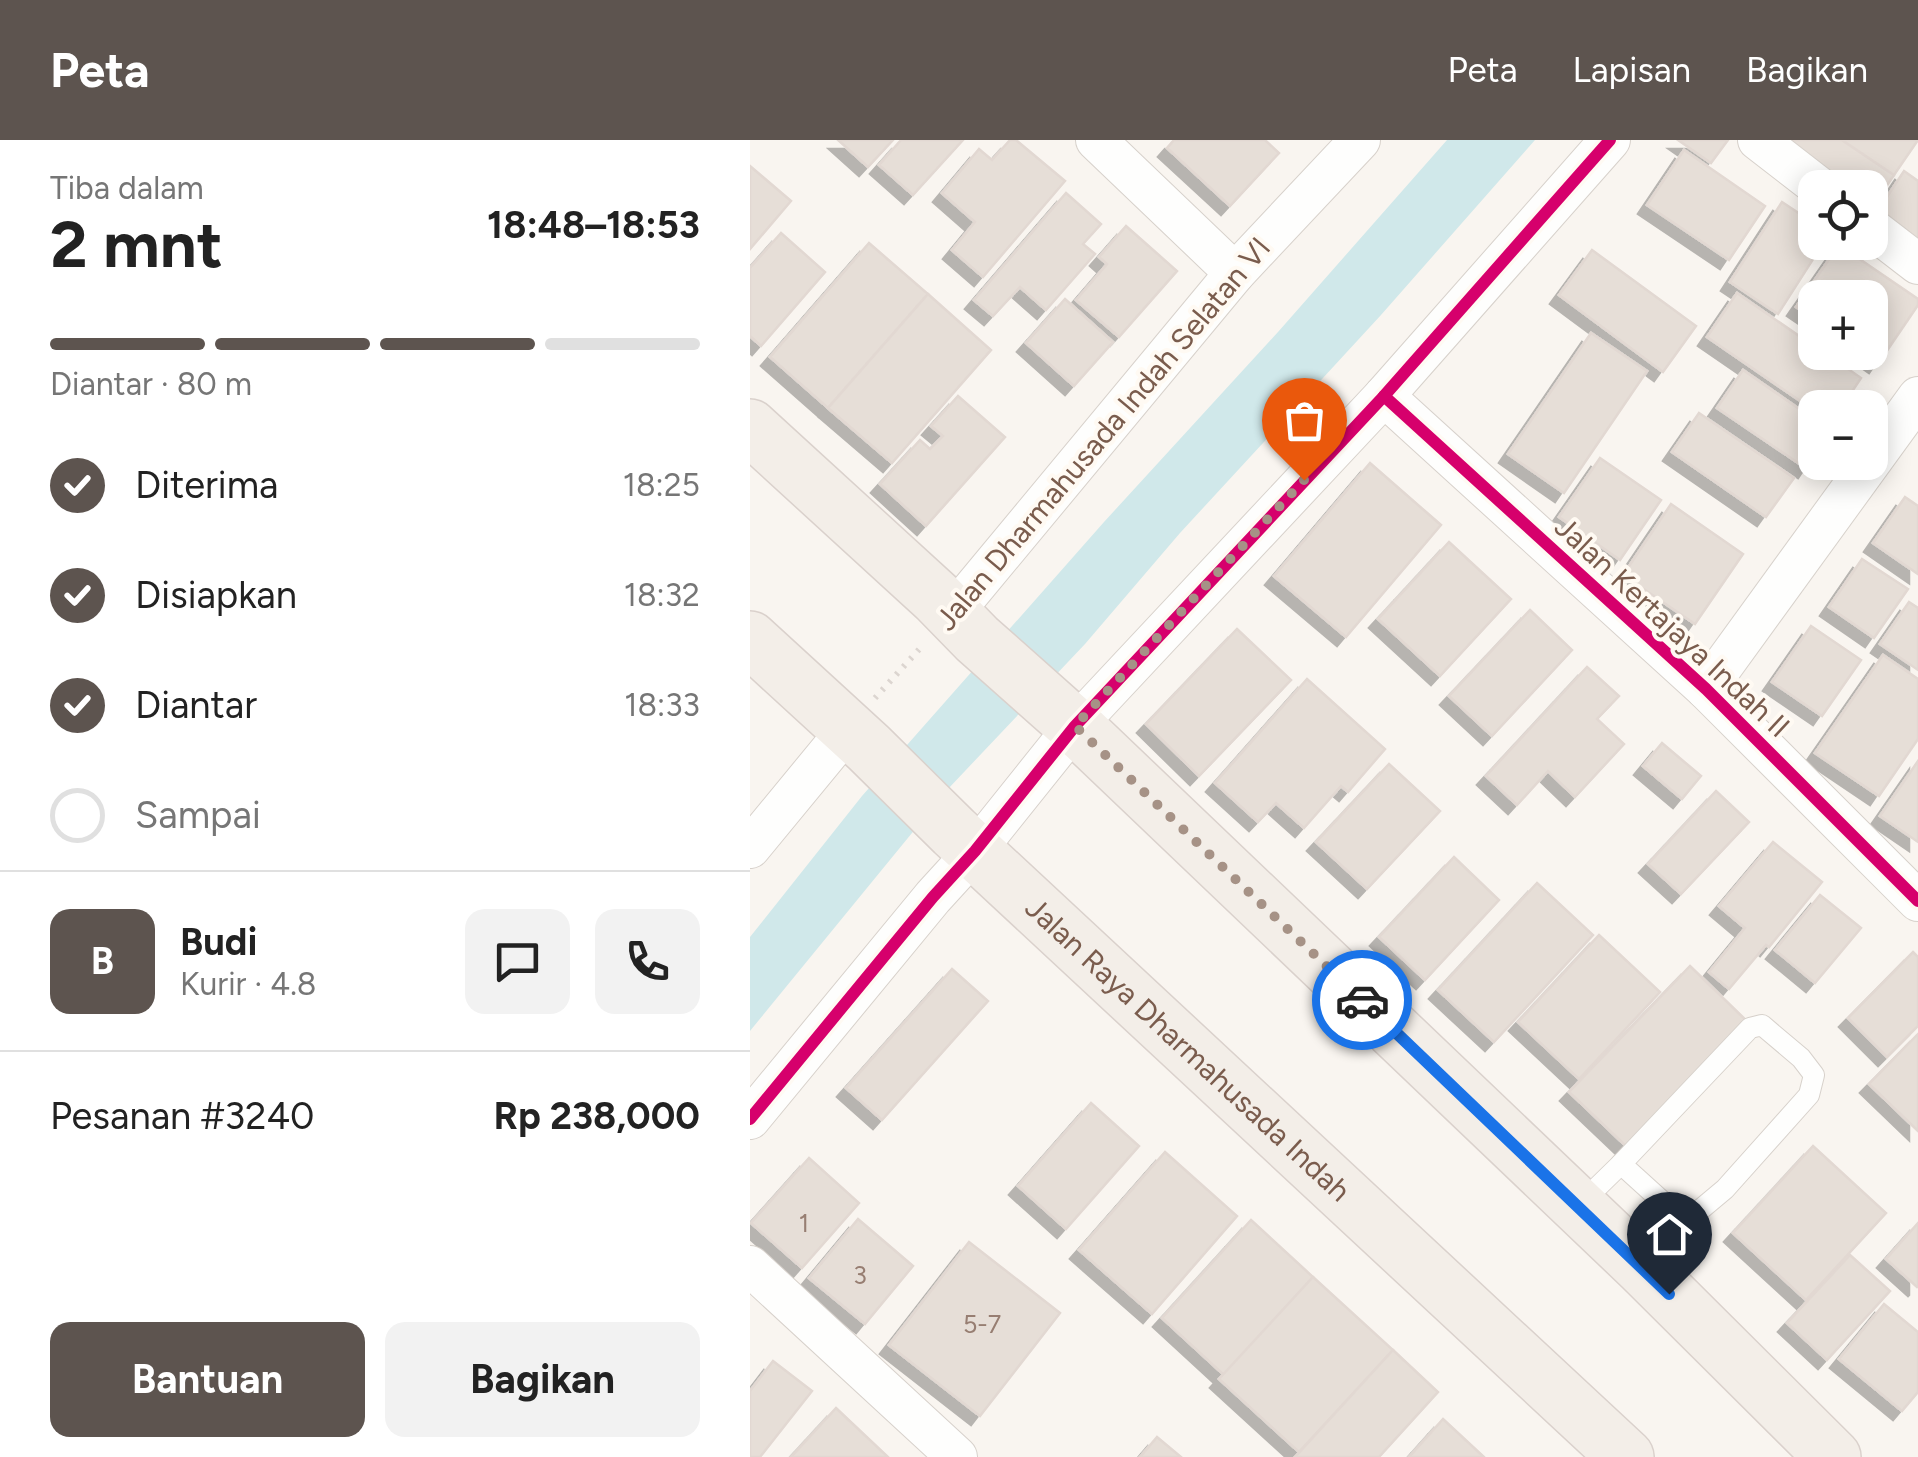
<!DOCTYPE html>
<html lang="id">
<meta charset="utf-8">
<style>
body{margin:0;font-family:Figtree,sans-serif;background:#f2f2f2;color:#222;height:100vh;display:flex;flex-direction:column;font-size:38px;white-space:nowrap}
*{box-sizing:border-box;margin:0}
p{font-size:32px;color:#767676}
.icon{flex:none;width:55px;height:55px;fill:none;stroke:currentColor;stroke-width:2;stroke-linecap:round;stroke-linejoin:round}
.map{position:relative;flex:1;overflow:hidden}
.details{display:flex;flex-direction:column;background:#fff;width:750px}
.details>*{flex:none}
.buttons{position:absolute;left:1048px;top:30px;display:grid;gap:20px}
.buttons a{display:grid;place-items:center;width:90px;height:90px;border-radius:20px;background:#fff;box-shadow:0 5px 25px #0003;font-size:50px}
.pin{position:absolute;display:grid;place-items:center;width:85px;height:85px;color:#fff;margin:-102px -42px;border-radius:50% 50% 50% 0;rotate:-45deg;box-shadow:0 0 10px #0007}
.pin .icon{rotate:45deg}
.courier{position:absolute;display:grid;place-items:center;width:100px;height:100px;margin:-50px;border:8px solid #1a73e8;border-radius:50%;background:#fff;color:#222;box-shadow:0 2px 12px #0007}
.head em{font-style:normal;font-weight:700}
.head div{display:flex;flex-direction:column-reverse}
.head{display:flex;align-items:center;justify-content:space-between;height:170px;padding:0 50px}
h1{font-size:65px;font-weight:700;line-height:75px}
.bar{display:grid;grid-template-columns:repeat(4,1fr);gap:15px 10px;align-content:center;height:120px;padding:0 50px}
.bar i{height:12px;border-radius:8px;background:#e0e0e0}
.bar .current{background:#5d544f}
.bar p{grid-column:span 4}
.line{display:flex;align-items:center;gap:25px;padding:0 50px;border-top:2px solid #e0e0e0}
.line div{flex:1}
.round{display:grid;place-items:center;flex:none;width:105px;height:105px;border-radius:20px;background:#f2f2f2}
ol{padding:0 50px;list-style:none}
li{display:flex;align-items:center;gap:30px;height:110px}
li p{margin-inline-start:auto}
li .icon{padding:10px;border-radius:50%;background:#5d544f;color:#fff;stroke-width:4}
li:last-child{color:#767676}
li i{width:55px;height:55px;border:5px solid #e0e0e0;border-radius:50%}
.action{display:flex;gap:20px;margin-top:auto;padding:20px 50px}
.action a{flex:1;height:115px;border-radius:20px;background:#5d544f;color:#fff;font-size:40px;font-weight:700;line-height:115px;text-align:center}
.action a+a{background:#f2f2f2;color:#222}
header{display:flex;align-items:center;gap:60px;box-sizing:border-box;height:140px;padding:0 50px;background:#5d544f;color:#fff}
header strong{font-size:48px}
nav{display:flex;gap:55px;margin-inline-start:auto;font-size:35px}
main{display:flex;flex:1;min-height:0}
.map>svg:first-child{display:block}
</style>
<header>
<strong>Peta</strong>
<nav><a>Peta</a><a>Lapisan</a><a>Bagikan</a></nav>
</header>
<main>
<section class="details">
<div class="head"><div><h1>2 mnt</h1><p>Tiba dalam</p></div><em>18:48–18:53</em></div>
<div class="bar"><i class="current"></i><i class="current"></i><i class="current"></i><i></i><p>Diantar · 80 m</p></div>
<ol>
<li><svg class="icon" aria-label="check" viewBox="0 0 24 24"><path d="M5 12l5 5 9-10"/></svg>Diterima<p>18:25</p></li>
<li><svg class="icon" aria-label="check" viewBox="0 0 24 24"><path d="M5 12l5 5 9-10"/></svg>Disiapkan<p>18:32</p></li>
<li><svg class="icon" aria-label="check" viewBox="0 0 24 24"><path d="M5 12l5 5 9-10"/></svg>Diantar<p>18:33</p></li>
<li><i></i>Sampai</li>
</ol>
<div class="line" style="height:180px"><b class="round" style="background:#5d544f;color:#fff">B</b><div><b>Budi</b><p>Kurir · 4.8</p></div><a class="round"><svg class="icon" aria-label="chat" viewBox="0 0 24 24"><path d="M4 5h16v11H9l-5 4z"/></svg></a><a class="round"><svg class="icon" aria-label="phone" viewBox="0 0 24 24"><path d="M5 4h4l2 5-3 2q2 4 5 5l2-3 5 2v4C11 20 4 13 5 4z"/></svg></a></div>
<div class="line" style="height:130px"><div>Pesanan #3240</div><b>Rp 238,000</b></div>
<div class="action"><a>Bantuan</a><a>Bagikan</a></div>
</section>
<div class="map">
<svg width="1168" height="1317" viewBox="0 0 1168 1317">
<defs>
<filter id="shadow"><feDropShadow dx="-9" dy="9" stdDeviation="0" flood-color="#0004"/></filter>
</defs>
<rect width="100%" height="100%" fill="#f9f5f0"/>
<polygon fill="#d0e8ea" points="697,0 785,0 631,175 430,393 335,504 198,649 0,891 0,797 112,656 354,382 528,192"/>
<g fill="#e6ded7" stroke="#e2d8d2" stroke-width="2.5" filter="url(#shadow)">
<polygon points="88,0 143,0 118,27"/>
<polygon points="151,0 213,0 163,55 129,25"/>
<polygon points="260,0 266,0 315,41 233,137 202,110 225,82 192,53 229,9 242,20"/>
<polygon points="424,0 515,0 529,13 480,66 417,8"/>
<polygon points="928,0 978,0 961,23"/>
<polygon points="1038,0 1092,0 1144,35 1120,70 1120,48 1077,48"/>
<polygon points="1092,0 1168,0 1144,35"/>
<polygon points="934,10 1015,66 979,120 897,65"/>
<polygon points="0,26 41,61 0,109"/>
<polygon points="1154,31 1168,41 1168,113 1121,81"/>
<polygon points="316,53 351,84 333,104 345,114 296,170 270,147 243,176 224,160"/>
<polygon points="1032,62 1065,84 1065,102 1074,102 1028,174 980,142"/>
<polygon points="376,86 427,131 369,197 326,160 357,124 349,117"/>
<polygon points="31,93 75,132 11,206 0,196 0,128"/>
<polygon points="119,103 178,154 78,268 20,217"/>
<polygon points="1089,105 1168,159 1168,165 1128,224 1111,212 1120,212 1120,158 1065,158 1065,180 1046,167"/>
<polygon points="842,110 946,186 913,232 809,155"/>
<polygon points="987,153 1065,207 1065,212 1074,212 1111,238 1091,268 1065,268 1065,271 957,197"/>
<polygon points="178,154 241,210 142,323 78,268"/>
<polygon points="315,159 363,202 324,246 276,203"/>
<polygon points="841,193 897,231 814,353 758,314"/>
<polygon points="993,230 1065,280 1065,317 1057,329 967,268"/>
<polygon points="208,256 255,297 176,386 130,344 170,300 180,309 193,296 181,286"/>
<polygon points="949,273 1044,338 1016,377 922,312"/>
<polygon points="850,318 911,360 870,420 809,377"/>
<polygon points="620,323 691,385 596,497 524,436"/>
<polygon points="1155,357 1168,366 1168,434 1123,403"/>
<polygon points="921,364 993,414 945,484 873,435"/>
<polygon points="699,402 761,459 690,536 628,479"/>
<polygon points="1112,419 1158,449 1124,498 1079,467"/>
<polygon points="1159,462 1168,468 1168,530 1130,504"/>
<polygon points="780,470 822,510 742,596 699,556"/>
<polygon points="1061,486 1111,520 1072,576 1022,542"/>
<polygon points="487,489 541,540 449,636 396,584"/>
<polygon points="1133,515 1168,539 1168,599 1129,656 1065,613"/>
<polygon points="837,527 869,556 847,579 874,604 825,657 798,631 767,665 736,636"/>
<polygon points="557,539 635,609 598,652 591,646 554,688 526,663 508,682 465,643"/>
<polygon points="912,603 951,636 932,659 893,626"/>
<polygon points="1168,621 1168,702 1130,676"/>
<polygon points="639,624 690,671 617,749 566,702"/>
<polygon points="966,651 999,682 931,754 898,724"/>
<polygon points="1023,702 1072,742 1019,807 1016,805 979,849 959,832 995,788 969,766"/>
<polygon points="704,717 749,760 675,840 629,797"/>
<polygon points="787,743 843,795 744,902 688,850"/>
<polygon points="1070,755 1111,788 1065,843 1025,810"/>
<polygon points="849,795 910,852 829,939 768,882"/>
<polygon points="1163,812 1168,817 1168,886 1137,917 1098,878"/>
<polygon points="940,826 1000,884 879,1009 819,952"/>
<polygon points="202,829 238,861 132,980 96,948"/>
<polygon points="1168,894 1168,991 1119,944"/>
<polygon points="341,963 389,1006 316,1089 268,1046"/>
<polygon points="1063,1006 1136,1073 1056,1160 983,1093"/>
<polygon points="415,1012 487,1076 402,1174 329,1110"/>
<polygon points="59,1018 109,1063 52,1128 1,1083"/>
<polygon points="108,1079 163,1126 115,1184 59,1138"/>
<polygon points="501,1080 563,1137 474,1235 412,1178"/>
<polygon points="1168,1083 1168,1146 1167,1147 1136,1119"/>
<polygon points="219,1102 310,1173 230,1276 139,1205"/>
<polygon points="1100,1115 1140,1151 1077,1220 1037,1183"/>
<polygon points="563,1137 643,1210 549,1312 469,1239"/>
<polygon points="1134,1164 1168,1192 1168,1252 1152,1271 1089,1219"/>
<polygon points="643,1210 688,1252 629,1317 545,1317"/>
<polygon points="23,1221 62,1251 10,1317 0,1317 0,1251"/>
<polygon points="86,1268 138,1317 41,1317"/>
<polygon points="693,1279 734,1317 659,1317"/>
<polygon points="407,1297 431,1317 390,1317"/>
</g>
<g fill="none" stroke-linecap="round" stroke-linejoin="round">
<defs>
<g id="lane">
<polyline points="871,1024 935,1082"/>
<polyline points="829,1065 871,1024 1000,888 1012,885 1051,918 1064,935 1059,955 975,1049 920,1095 892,1127"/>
</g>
<g id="street">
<polyline points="346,0 485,133"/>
<polyline points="1008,0 1070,48"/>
<polyline points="1120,87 1168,124"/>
<polyline points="634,256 956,549 1168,761"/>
<polyline points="202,474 485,133 610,0"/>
<polyline points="956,549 1168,257"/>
<polyline points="0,708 98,589"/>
<polyline points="0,979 183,757 225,711 325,586 634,256 860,0"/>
<polyline points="0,1126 207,1317"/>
</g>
<g id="primary">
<polyline points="0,287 187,458 227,499 325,586 892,1127 1083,1317"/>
<path id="s1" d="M0 499 119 608 204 692 876 1317"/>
</g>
</defs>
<use href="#lane" stroke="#d7d1cb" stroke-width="22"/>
<use href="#street" stroke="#d7d1cb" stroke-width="42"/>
<use href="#primary" stroke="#dad1cc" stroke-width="58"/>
<polyline stroke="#dcd5d0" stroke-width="6" stroke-dasharray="2.5 8" stroke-linecap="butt" points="125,558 174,504"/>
<use href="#lane" stroke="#fefefd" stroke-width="20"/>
<use href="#street" stroke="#fefefd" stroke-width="40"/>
<use href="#primary" stroke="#f3eee8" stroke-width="55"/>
<defs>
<g id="cycleway">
<polyline points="634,256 956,549 1168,761"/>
<polyline points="0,979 183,757 225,711 325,586 634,256 860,0"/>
</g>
</defs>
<use href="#cycleway" stroke="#fffaf3" stroke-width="19"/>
<use href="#cycleway" stroke="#d6006c" stroke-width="12"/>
</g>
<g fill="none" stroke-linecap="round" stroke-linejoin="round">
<polyline stroke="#a69286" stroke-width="10" stroke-dasharray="0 18" points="554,340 325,586 612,860"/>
<polyline stroke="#1a73e8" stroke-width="12" points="612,860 919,1154"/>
</g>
<g text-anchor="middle" stroke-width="8" stroke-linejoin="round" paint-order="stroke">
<g font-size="25" fill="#977e72">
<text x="54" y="1092">1</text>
<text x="110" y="1144">3</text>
<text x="232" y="1193">5-7</text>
</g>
<g font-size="30" fill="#7a5c4d" stroke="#fffaf3">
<text transform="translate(353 294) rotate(-50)" y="10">Jalan Dharmahusada Indah Selatan VI</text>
<text transform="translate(922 487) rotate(43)" y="10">Jalan Kertajaya Indah II</text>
<text dy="10" stroke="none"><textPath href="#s1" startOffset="600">Jalan Raya Dharmahusada Indah</textPath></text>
</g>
</g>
</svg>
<div class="buttons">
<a><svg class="icon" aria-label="locate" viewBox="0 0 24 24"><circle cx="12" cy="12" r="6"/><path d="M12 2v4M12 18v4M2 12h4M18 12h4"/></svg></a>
<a>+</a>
<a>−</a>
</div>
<div class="pin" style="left:554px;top:340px;background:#ea580c"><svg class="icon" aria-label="bag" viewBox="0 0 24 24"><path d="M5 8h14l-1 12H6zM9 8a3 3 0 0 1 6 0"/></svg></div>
<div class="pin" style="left:919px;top:1154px;background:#1f2937"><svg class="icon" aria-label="home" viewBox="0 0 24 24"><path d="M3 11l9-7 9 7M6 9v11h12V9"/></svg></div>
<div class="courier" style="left:612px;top:860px"><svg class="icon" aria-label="car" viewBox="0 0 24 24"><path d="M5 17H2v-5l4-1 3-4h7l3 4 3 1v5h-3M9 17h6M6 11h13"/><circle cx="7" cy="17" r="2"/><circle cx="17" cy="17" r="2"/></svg></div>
</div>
</main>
